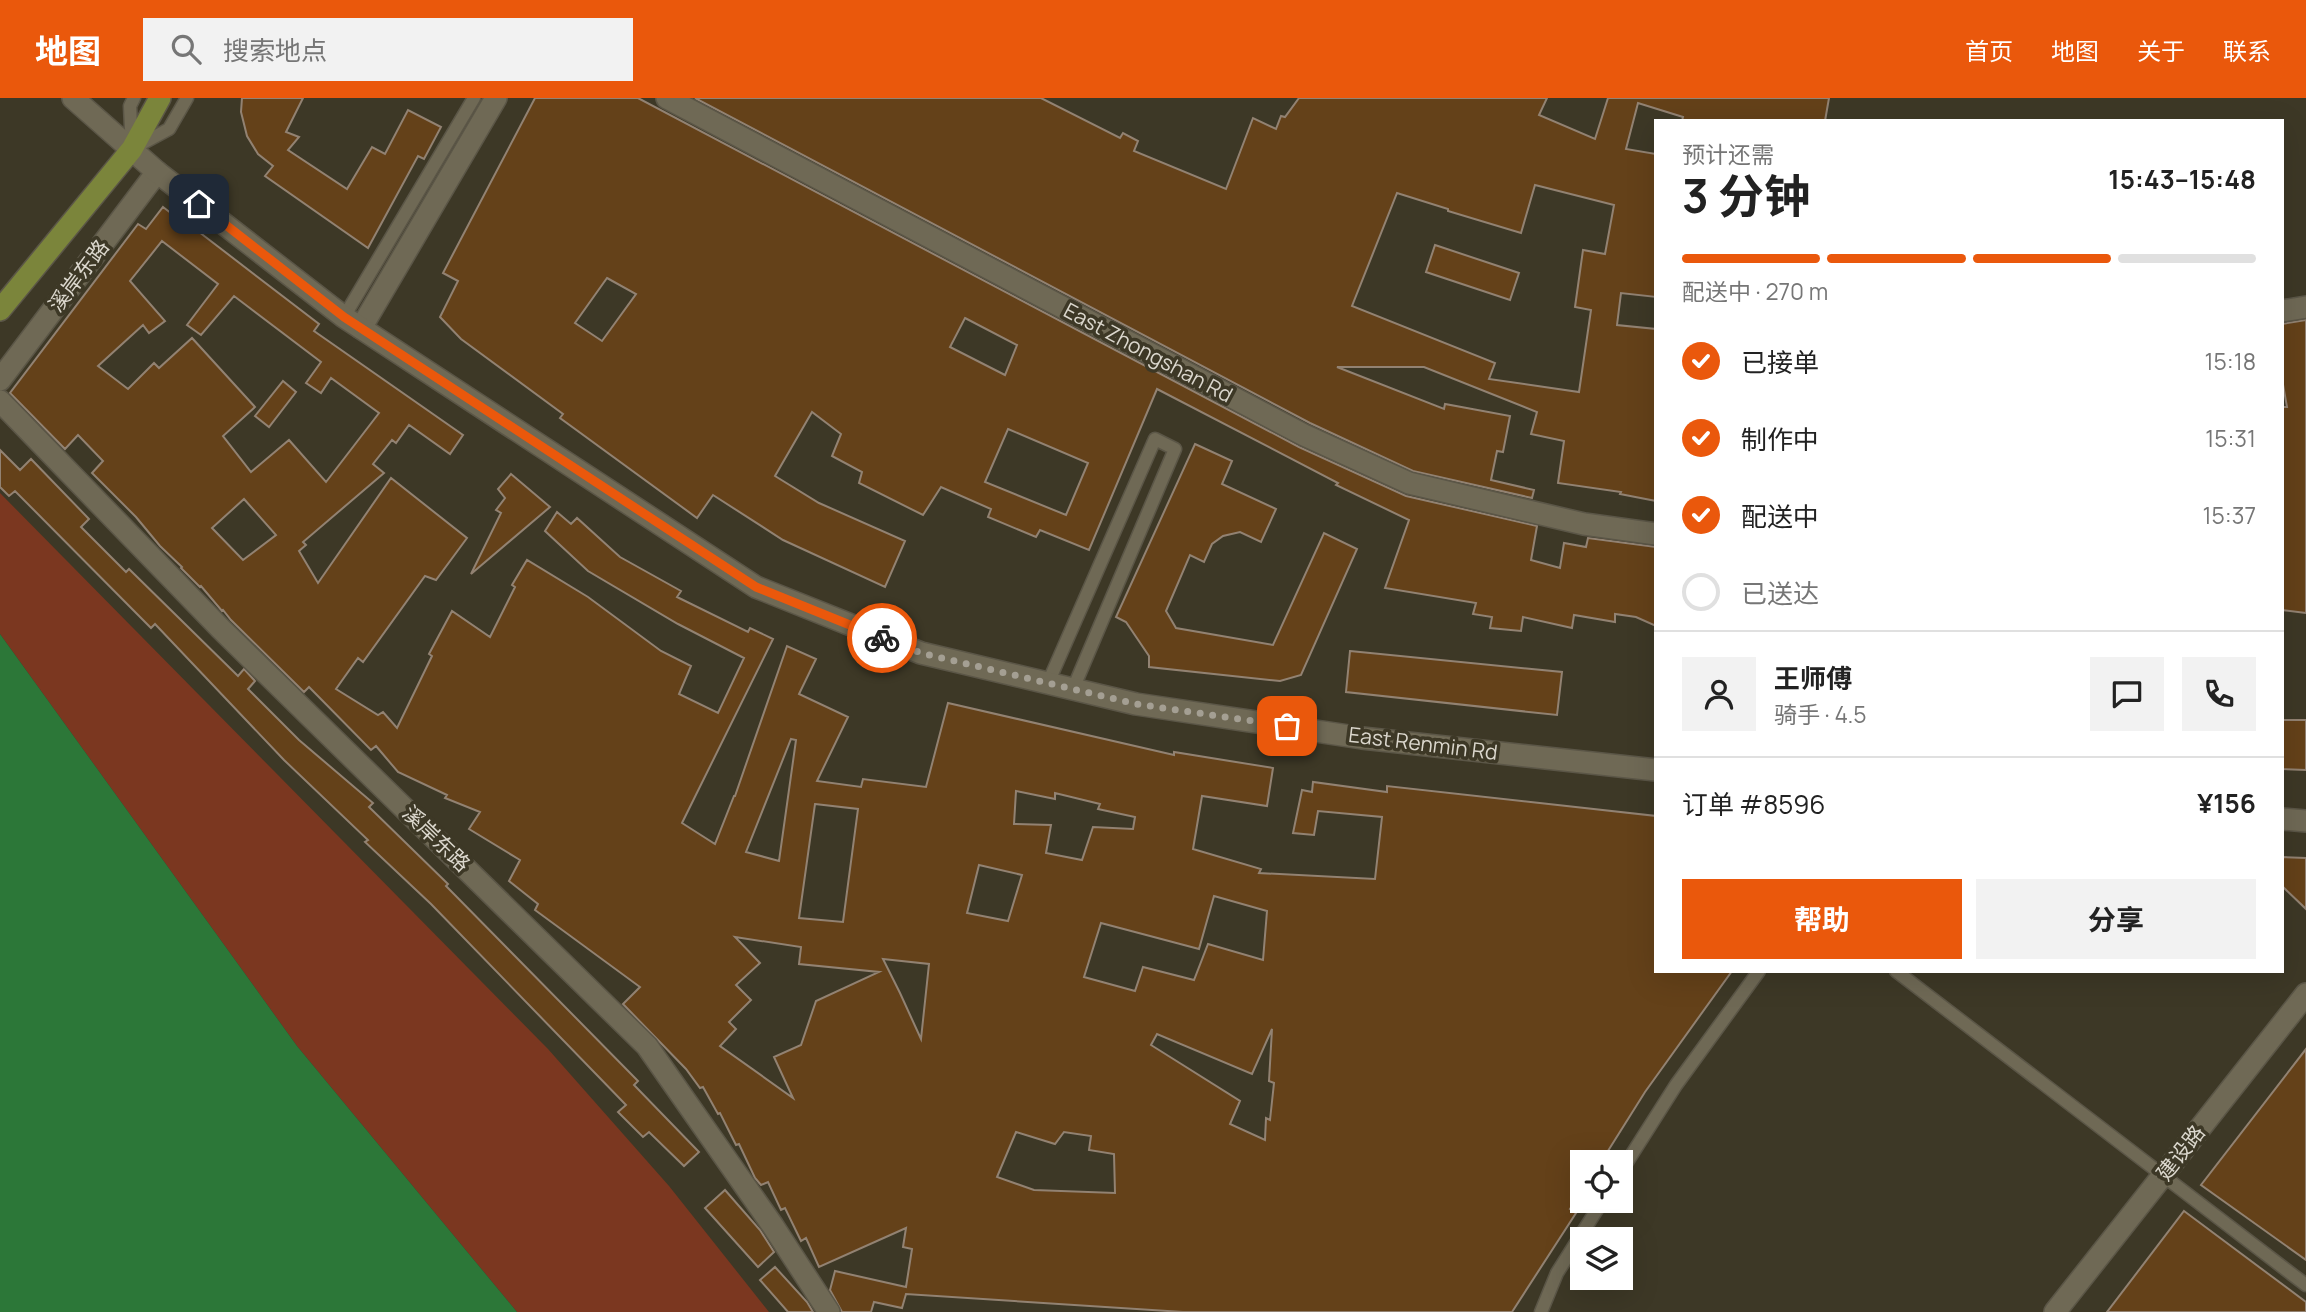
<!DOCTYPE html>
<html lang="zh">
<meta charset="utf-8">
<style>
body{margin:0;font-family:Manrope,"Noto Sans SC",sans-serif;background:#f2f2f2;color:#222;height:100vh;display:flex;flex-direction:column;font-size:26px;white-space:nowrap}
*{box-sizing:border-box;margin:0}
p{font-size:23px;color:#767676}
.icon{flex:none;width:38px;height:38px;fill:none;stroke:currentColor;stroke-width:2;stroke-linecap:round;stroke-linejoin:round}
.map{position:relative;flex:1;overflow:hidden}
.details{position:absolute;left:1654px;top:21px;width:630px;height:854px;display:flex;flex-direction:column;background:#fff;border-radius:0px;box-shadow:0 7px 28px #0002}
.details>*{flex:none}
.controls{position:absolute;left:1570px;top:1052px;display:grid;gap:14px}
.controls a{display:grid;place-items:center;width:63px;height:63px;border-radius:0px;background:#fff;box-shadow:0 7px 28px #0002;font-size:35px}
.pin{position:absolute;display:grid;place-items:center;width:60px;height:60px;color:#fff;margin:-30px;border-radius:14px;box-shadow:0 4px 10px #0006}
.courier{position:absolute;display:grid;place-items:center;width:70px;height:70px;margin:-35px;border:5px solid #ea580c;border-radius:50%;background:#fff;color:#222;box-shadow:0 2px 9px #0007}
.summary em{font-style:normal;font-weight:700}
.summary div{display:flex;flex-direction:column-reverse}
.summary{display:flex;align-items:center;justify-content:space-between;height:119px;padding:0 28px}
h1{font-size:46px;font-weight:700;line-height:52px}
.bar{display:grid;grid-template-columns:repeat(4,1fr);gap:10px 7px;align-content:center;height:84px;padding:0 28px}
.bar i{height:9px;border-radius:5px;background:#e0e0e0}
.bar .current{background:#ea580c}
.bar p{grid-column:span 4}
.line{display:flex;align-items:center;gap:18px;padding:0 28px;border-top:2px solid #e0e0e0}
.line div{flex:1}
.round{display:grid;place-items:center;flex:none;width:74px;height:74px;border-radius:0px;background:#f2f2f2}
ol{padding:0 28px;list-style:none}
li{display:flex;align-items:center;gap:21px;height:77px}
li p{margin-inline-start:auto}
li .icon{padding:7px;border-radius:50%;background:#ea580c;color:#fff;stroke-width:4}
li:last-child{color:#767676}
li i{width:38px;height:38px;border:4px solid #e0e0e0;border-radius:50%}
.button{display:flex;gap:14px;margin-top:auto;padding:14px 28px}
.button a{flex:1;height:80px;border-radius:0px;background:#ea580c;color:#fff;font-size:28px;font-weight:700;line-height:80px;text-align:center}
.button a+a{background:#f2f2f2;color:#222}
header{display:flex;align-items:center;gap:42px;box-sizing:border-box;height:98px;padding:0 35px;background:#ea580c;color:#fff}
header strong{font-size:33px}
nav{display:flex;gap:38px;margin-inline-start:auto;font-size:24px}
.search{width:490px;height:63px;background:#f2f2f2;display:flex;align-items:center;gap:18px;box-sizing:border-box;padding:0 24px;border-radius:0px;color:#767676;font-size:26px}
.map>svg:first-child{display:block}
</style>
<header>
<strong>地图</strong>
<div class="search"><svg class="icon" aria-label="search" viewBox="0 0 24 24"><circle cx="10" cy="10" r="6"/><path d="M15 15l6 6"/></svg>搜索地点</div>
<nav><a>首页</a><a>地图</a><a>关于</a><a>联系</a></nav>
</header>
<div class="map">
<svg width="2306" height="1214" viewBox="0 0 2306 1214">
<rect width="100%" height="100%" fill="#3d3826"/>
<polygon fill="#7b3720" points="0,395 548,951 669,1088 769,1214 517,1214 297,948 0,536"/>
<polygon fill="#2c7738" points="0,536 297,948 517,1214 0,1214"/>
<g fill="#644119" stroke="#928272" stroke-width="2" fill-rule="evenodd">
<polygon points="242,0 303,0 286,34 299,39 288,52 347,91 372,49 385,56 408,12 441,29 424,61 418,58 368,150 265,78 273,68 258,56 247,38 241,14"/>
<path d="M535 0H638L1299 349 1406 398 1537 428 1531 462 1560 470 1564 445 1586 449 1588 440 1656 449V528L1636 519 1615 516V524L1574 517 1572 530 1523 519 1521 533 1490 530 1492 519 1473 516 1476 505 1385 490 1409 422 1336 387 1338 385 1157 291 1089 452 1040 432 1036 439 988 419 991 411 941 389 923 417 859 385 862 374 832 358 841 336 812 314 775 378 819 405 905 443 885 489 783 442 713 397 697 420 560 320 563 316 461 241 440 219 458 183 443 175ZM607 180 636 196 602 243 575 225ZM965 220 1017 247 1005 277 950 249ZM1008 331 1088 365 1066 417 985 384Z"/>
<path d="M695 0H1041L1120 40 1123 35 1138 43 1134 53 1226 91 1253 20 1276 31 1281 18 1285 19 1299 0H1547L1539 17 1595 41 1608 0H1829L1825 23H1682L1683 19 1638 5 1626 51 1656 56V199L1621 195 1617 227 1656 231V403L1620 396 1621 394 1558 385 1564 343 1531 336 1537 314 1424 269H1337L1444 311 1445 306 1510 318 1503 354 1497 353 1491 382 1534 392 1532 400 1413 373 1310 325ZM1535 87 1614 107 1605 156 1583 152 1575 209 1591 212 1579 294 1489 281 1495 265 1352 208 1397 95 1448 111V113L1521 135Z"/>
<path d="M163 109 185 126 186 124 319 226 314 233 463 337 450 356 409 327 396 345 392 342 373 366 384 375 303 444 306 447 299 453 318 485 391 380 467 440 436 482 425 478 363 564 358 560 336 591 378 617 383 614 397 630 432 558 429 556 452 513 490 539 515 489 512 487 527 462 588 499 661 553 691 568 679 596 718 615 744 560 678 526 588 473 545 433 557 414 571 426 577 420 620 459 681 493 677 499 748 534 750 530 773 541 682 725 715 746 734 698H735L787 548 816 561 799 596 848 619 817 683 861 689 863 681 926 689 948 605 1174 657V654L1273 670 1267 708 1202 698 1193 751 1261 771 1259 775 1375 781 1382 719 1318 713 1314 737 1293 735 1302 692 1312 694 1313 684 1387 694V688L1656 718V873H1732L1645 994 1601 1064H1582V1093L1570 1111 1576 1115 1512 1214H1183L906 1196 902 1210 874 1204 871 1214H842L830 1192 835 1173 906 1189 912 1151 903 1149 906 1130 819 1169 806 1140 801 1143 785 1110 781 1112 768 1084 761 1087 755 1080 739 1046 736 1047 720 1015 718 1016 703 989 700 990 686 971 623 906 640 889 535 812 538 806 509 783 520 762 469 731 480 714 445 700 447 697 398 674 376 648 371 652 309 589 304 594 231 522 223 512 222 513 201 488 200 489 181 470 182 469 160 448 136 419 92 375 103 363 78 337 65 351 10 295 138 126 146 131ZM162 143 218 186 187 227 201 237 234 198 321 264 306 285 321 295 331 280 379 315 326 384 289 342 251 374 223 338 255 309 192 240 159 270 154 265 128 291 98 268 143 227 149 235 165 223 130 183ZM244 401 276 437 243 462 212 430ZM791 641 796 642 779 763 746 754ZM1016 693 1055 701V695L1100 706 1098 711 1135 719 1133 731 1093 729 1082 762 1046 755 1051 727 1014 726ZM815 706 858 711 843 824 799 820ZM979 767 1022 777 1008 823 967 815ZM1214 798 1267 813 1263 862 1208 846 1194 882 1143 869 1135 893 1084 879 1101 825 1199 851ZM735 839 801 849 799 866 879 874 816 903 801 947 774 959 793 1000 720 948 736 931 729 924 751 902 736 887 760 865ZM883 861 929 866 921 941 900 895ZM1272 931 1269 983 1274 985 1270 1022 1266 1020 1265 1042 1230 1026 1240 1003 1151 947 1157 936 1252 976ZM1016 1034 1055 1046 1064 1034 1091 1038 1089 1052 1114 1056 1115 1095 1034 1092 997 1079Z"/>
<polygon points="1435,147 1519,175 1510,202 1426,174"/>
<polygon points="2306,222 2306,515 2282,512 2282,309 2287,309 2282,281 2282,226"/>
<polygon points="283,283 296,294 269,329 255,318"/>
<polygon points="1195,346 1232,363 1222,386 1276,411 1261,444 1240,434 1223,438 1212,446 1204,464 1190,457 1166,513 1176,530 1273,547 1324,435 1357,451 1301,577 1280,583 1149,569 1149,558 1126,524 1116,519"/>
<polygon points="0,352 20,372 31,361 89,421 81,429 126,474 129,471 238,578 244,571 255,583 248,591 299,642 373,705 369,709 448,786 446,788 638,983 634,987 699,1054 684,1068 649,1034 643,1039 618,1014 626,1007 431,806 365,744 368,742 284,662 155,526 151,530 15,393 9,398 0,389"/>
<polygon points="511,376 550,409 471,476 501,415 496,412 505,400 498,391"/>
<polygon points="1350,553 1562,574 1557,617 1346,594"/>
<polygon points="2282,622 2306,622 2306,672 2282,671"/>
<polygon points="2282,759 2306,760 2306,811 2282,788"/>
<polygon points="2306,951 2306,1162 2201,1087"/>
<polygon points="725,1092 760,1132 774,1154 758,1169 705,1110"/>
<polygon points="2184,1113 2306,1204 2306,1214 2107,1214"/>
<polygon points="775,1169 807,1204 813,1214 788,1214 760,1182"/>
</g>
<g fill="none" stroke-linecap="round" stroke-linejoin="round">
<defs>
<g id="lane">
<polyline points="134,0 130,8 132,51 169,31 187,0"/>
<polyline points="344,219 474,0"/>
<polyline points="1048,585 1155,341 1175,351 1073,591"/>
<polyline points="1896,873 2306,1187"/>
<polyline points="1620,1075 1676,987 1759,873"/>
<polyline points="1541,1214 1557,1175 1603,1102"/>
</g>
<g id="street">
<polyline points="667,0 1304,337 1409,385 1584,426 1656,436"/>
<polyline points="2282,213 2306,209"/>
<polyline points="361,230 496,0"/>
<polyline points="0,282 157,74"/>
<polyline points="0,303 220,530 647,948 773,1128 829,1214"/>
<polyline points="2055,1214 2306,896"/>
</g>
<g id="secondary">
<polyline points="73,0 157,74 344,219 756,489 921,555 1136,606 1362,640 1656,672"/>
<polyline points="2282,721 2306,723"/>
</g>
<polyline id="primary" points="0,212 132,51 160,0"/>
</defs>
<use href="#lane" stroke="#5b5647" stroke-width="15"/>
<use href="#street" stroke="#5b5647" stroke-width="24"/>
<use href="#secondary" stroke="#5b5647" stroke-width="24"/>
<use href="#primary" stroke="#5b5647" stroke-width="24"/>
<use href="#lane" stroke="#6f6955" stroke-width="12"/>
<use href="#street" stroke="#6f6955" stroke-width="21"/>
<use href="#secondary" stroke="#6f6955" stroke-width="21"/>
<use href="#primary" stroke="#7b853b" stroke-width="21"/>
</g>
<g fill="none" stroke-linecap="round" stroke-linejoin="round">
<polyline stroke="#a49f93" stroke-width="7" stroke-dasharray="0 12.6" points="882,540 921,555 1136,606 1287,628"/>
<polyline stroke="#ea580c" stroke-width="9" points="199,106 344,219 756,489 882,540"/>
</g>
<g text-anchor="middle" stroke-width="7" stroke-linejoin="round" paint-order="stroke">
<g font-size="21" fill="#dbd7cd" stroke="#3d3826">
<text transform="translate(79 178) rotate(-53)" y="7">溪岸东路</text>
<text transform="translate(1148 255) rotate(28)" y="7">East Zhongshan Rd</text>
<text transform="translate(1423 646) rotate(7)" y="7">East Renmin Rd</text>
<text transform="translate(436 741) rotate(44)" y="7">溪岸东路</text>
<text transform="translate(2181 1055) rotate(-52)" y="7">建设路</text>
</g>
</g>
</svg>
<div class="controls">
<a><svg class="icon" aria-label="locate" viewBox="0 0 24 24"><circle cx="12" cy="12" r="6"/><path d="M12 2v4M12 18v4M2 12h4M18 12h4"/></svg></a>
<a><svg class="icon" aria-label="layers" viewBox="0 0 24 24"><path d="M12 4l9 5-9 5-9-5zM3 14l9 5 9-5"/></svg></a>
</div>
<div class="pin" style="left:1287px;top:628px;background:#ea580c"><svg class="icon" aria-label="bag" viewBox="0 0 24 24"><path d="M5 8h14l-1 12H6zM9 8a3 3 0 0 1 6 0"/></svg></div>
<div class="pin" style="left:199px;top:106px;background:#1f2937"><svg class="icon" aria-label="home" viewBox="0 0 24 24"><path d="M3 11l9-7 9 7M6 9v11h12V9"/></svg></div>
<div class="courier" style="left:882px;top:540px"><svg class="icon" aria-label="bike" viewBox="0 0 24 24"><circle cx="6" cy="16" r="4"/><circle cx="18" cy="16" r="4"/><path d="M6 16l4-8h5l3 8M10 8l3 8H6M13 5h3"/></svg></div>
<section class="details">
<div class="summary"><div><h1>3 分钟</h1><p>预计还需</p></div><em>15:43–15:48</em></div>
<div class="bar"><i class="current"></i><i class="current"></i><i class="current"></i><i></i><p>配送中 · 270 m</p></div>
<ol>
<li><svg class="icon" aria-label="check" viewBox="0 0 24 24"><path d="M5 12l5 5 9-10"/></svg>已接单<p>15:18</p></li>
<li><svg class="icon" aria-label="check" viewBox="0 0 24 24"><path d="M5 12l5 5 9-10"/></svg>制作中<p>15:31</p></li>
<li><svg class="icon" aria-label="check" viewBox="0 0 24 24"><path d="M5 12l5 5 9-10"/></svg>配送中<p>15:37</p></li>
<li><i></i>已送达</li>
</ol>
<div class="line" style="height:126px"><a class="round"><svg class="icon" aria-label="person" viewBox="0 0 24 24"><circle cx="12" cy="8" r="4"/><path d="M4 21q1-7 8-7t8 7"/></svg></a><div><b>王师傅</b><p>骑手 · 4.5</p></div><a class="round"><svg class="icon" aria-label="chat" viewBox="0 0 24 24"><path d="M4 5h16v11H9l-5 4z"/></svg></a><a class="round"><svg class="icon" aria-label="phone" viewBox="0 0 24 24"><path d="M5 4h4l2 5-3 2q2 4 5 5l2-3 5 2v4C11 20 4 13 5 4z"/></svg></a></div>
<div class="line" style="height:91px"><div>订单 #8596</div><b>¥156</b></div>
<div class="button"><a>帮助</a><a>分享</a></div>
</section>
</div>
